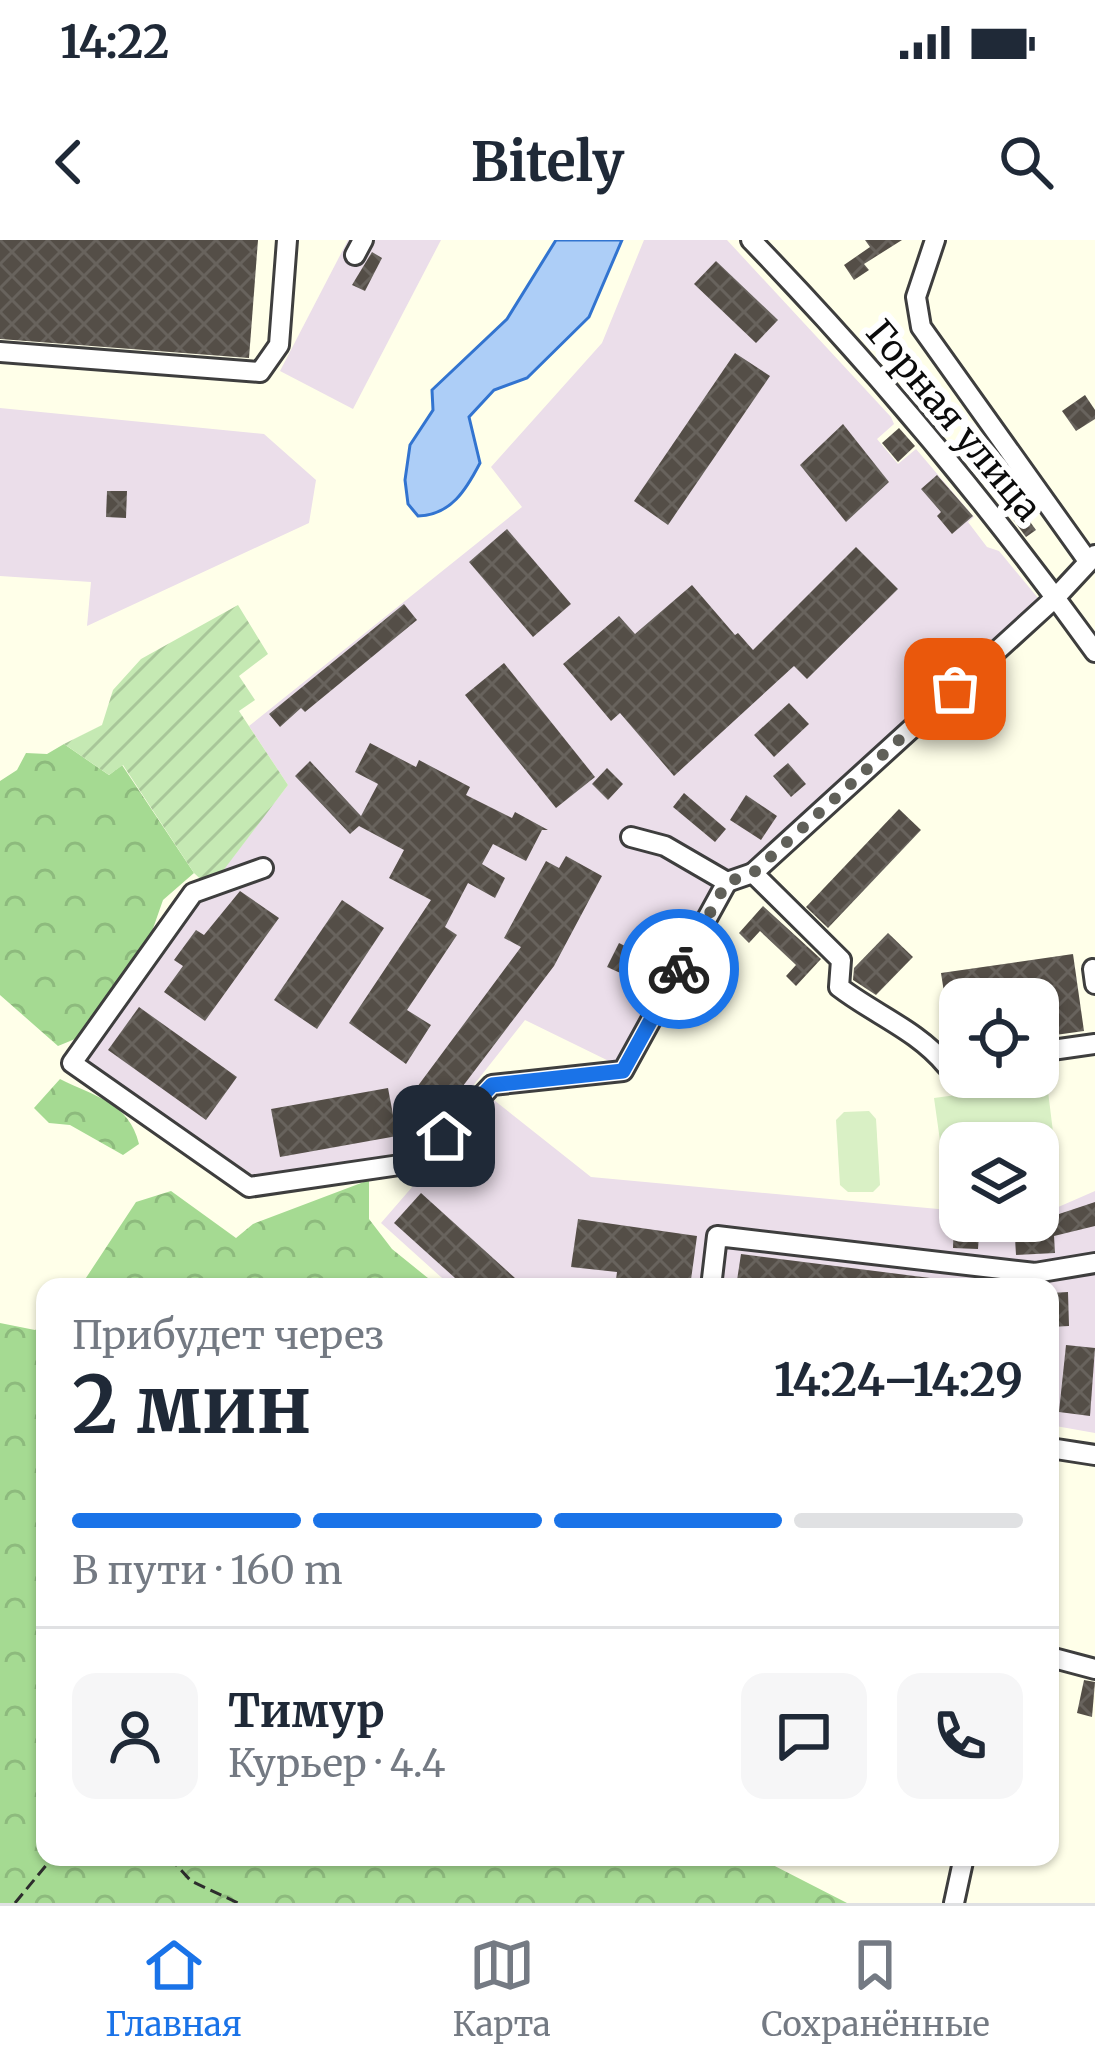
<!DOCTYPE html>
<html lang="ru">
<meta charset="utf-8">
<style>
body{margin:0;font-family:Merriweather,serif;background:#f6f6f7;color:#1f2937;height:100vh;display:flex;flex-direction:column;font-size:45px;white-space:nowrap}
*{box-sizing:border-box;margin:0}
p{font-size:39px;color:#747a83}
.icon{flex:none;width:66px;height:66px;fill:none;stroke:currentColor;stroke-width:2;stroke-linecap:round;stroke-linejoin:round}
.map{position:relative;flex:1;overflow:hidden}
.sheet{position:absolute;left:36px;top:1038px;width:1023px;height:588px;display:flex;flex-direction:column;background:#fff;border-radius:24px;box-shadow:0 3px 9px #0004}
.sheet>*{flex:none}
.tools{position:absolute;left:939px;top:738px;display:grid;gap:24px}
.tools a{display:grid;place-items:center;width:120px;height:120px;border-radius:24px;background:#fff;box-shadow:0 3px 9px #0004;font-size:60px}
.pin{position:absolute;display:grid;place-items:center;width:102px;height:102px;color:#fff;margin:-51px;border-radius:24px;box-shadow:0 6px 18px #0006}
.courier{position:absolute;display:grid;place-items:center;width:120px;height:120px;margin:-60px;border:9px solid #1a73e8;border-radius:50%;background:#fff;color:#222;box-shadow:0 3px 15px #0007}
.overview em{font-style:normal;font-weight:700}
.overview div{display:flex;flex-direction:column-reverse}
.overview{display:flex;align-items:center;justify-content:space-between;height:204px;padding:0 36px}
h1{font-size:78px;font-weight:700;line-height:90px}
.bar{display:grid;grid-template-columns:repeat(4,1fr);gap:18px 12px;align-content:center;height:144px;padding:0 36px}
.bar i{height:15px;border-radius:9px;background:#e0e1e3}
.bar .active{background:#1a73e8}
.bar p{grid-column:span 4}
.line{display:flex;align-items:center;gap:30px;padding:0 36px;border-top:3px solid #e0e1e3}
.line div{flex:1}
.round{display:grid;place-items:center;flex:none;width:126px;height:126px;border-radius:24px;background:#f6f6f7}
.status{display:flex;justify-content:space-between;align-items:center;height:84px;padding:0 60px;background:#fff;direction:ltr}
.status svg{height:33px;fill:currentColor}
header{display:flex;justify-content:space-between;align-items:center;height:156px;padding:0 36px;background:#fff;font-size:54px;font-weight:700}
.tab-bar{display:flex;justify-content:space-around;align-items:center;height:168px;border-top:3px solid #e0e1e3;background:#fff;font-size:33px;color:#747a83}
.tab-bar a{display:grid;justify-items:center;gap:6px}
.tab-bar .active{color:#1a73e8}
.map>svg:first-child{display:block}
</style>
<div class="status"><b>14:22</b><svg viewBox="0 0 49 12"><path d="M0 12V9h3v3zM5 12V6h3v6zM10 12V3h3v9zM15 12V0h3v12zM26 1h20v11H26zM47 4h2v5h-2z"/></svg></div>
<header><svg class="icon" aria-label="back" viewBox="0 0 24 24"><path d="M15 5l-7 7 7 7"/></svg>Bitely<svg class="icon" aria-label="search" viewBox="0 0 24 24"><circle cx="10" cy="10" r="6"/><path d="M15 15l6 6"/></svg></header>
<div class="map">
<svg width="1095" height="1663" viewBox="0 0 1095 1663">
<defs>
<pattern id="forest-crowns" width="20" height="18" patternUnits="userSpaceOnUse" patternTransform="scale(3)"><rect width="20" height="18" fill="#a5da92"/><path d="M2 6a3 3 0 1 1 6 0M12 15a3 3 0 1 1 6 0" fill="none" stroke="#8dba7d"/></pattern>
<pattern id="garden-furrows" width="10" height="10" patternUnits="userSpaceOnUse" patternTransform="scale(3)"><rect width="10" height="10" fill="#c5e9b3"/><path d="M-1 1l2-2M0 10L10 0M9 11l2-2" fill="none" stroke="#a8c699"/></pattern>
<pattern id="building-cross-hatch" width="8" height="8" patternUnits="userSpaceOnUse" patternTransform="scale(3)"><rect width="8" height="8" fill="#544e47"/><path d="M0 0l8 8M0 8l8-8" fill="none" stroke="#68635d"/></pattern>
</defs>
<rect width="100%" height="100%" fill="#ffffe9"/>
<g fill="#ebdeea">
<polygon points="348,0 441,0 353,169 280,131"/>
<polygon points="644,0 727,0 891,177 894,184 877,199 898,224 916,209 974,277 968,282 987,307 999,311 1038,358 746,630 713,646 617,825 525,780 424,908 260,940 80,816 288,545 249,486 522,267 491,227 602,103"/>
<polygon points="0,168 264,194 316,240 309,283 87,386 91,342 0,336"/>
<polygon points="490,857 591,937 960,971 960,981 1038,981 1038,968 1056,968 1095,951 1095,1193 1050,1185 1050,1047 452,1047 381,983"/>
</g>
<g fill="url(#forest-crowns)">
<polygon points="64,504 109,535 122,525 194,633 163,660 142,720 75,799 58,806 0,755 0,541 17,530 26,513 47,514"/>
<path d="M60 839C95 857 129 862 139 904L123 915 70 885 49 883 34 868Z"/>
<polygon points="369,940 369,979 392,1009 439,1047 80,1047 136,962 171,951 236,998 253,984"/>
<polygon points="0,1083 35,1090 45,1084 45,1617 764,1617 765,1621 847,1663 0,1663"/>
</g>
<polygon fill="url(#garden-furrows)" points="238,365 268,414 239,436 255,460 239,471 288,545 210,648 194,633 123,525 109,535 64,504 102,485 113,450 141,419"/>
<g fill="#d9f0c5">
<polygon points="1047,843 1054,900 960,903 960,913 942,915 934,858"/>
<polygon points="869,871 876,879 880,945 873,952 848,952 840,945 836,880 844,872"/>
</g>
<path fill="#adcef7" stroke="#3274d0" stroke-width="3" d="M556 0H622L589 77 527 138 494 150 469 177 480 223C466 250 451 275 418 276L408 264 405 240 410 205 433 170 432 150 507 79Z"/>
<g fill="url(#building-cross-hatch)">
<polygon points="0,0 258,0 249,118 0,99"/>
<polygon points="865,0 902,0 864,24 869,30 854,40 844,25 870,7"/>
<polygon points="372,12 382,18 365,51 352,45"/>
<polygon points="716,21 778,80 756,103 694,44"/>
<polygon points="735,113 770,136 668,285 634,261"/>
<polygon points="1085,155 1095,170 1095,179 1076,191 1062,171"/>
<polygon points="843,184 889,242 846,282 800,225"/>
<polygon points="899,188 915,206 898,222 882,203"/>
<polygon points="975,206 1036,290 1026,297 965,214"/>
<polygon points="937,235 973,276 952,294 937,276 941,272 921,249"/>
<polygon points="107,251 127,251 126,278 106,277"/>
<polygon points="507,289 571,364 533,397 469,322"/>
<polygon points="856,307 898,349 807,439 794,426 674,536 620,473 611,481 563,424 619,376 635,394 692,345 735,395 738,393 753,410"/>
<polygon points="404,364 417,380 305,472 301,468 280,487 269,474"/>
<polygon points="504,423 595,537 556,568 465,455"/>
<polygon points="789,463 809,484 774,517 754,495"/>
<polygon points="370,503 416,527 419,520 470,547 466,555 512,578 515,572 548,590 542,590 526,621 493,604 482,624 505,638 495,658 468,643 445,687 457,695 407,770 431,785 406,824 349,783 431,660 389,638 404,610 359,586 350,594 295,536 310,521 361,576 378,544 355,532"/>
<polygon points="788,523 806,544 791,557 773,536"/>
<polygon points="607,528 623,544 608,560 592,544"/>
<polygon points="684,553 726,589 715,602 673,567"/>
<polygon points="746,555 777,576 761,600 730,580"/>
<polygon points="899,569 921,590 828,688 806,667"/>
<polygon points="566,616 602,636 554,726 425,896 397,874 521,707 504,698 546,621 559,628"/>
<polygon points="240,651 279,678 205,781 164,752 183,726 174,720 196,690 204,695"/>
<polygon points="342,660 384,688 317,789 274,760"/>
<polygon points="763,666 821,719 796,746 786,736 796,725 760,691 749,703 739,693"/>
<polygon points="888,693 913,717 876,755 853,740 854,728"/>
<polygon points="619,703 639,713 627,736 607,727"/>
<polygon points="1073,714 1084,791 1048,796 1040,745 981,754 982,759 960,759 960,810 953,810 941,733"/>
<polygon points="139,767 237,837 206,880 108,810"/>
<polygon points="388,848 397,896 280,917 271,869"/>
<polygon points="421,953 525,1047 465,1047 394,983"/>
<polygon points="1095,962 1095,986 1054,996 1055,1013 1016,1015 1014,981 1038,981 1038,975 1059,974"/>
<polygon points="578,979 697,996 690,1047 615,1047 617,1032 571,1027"/>
<polygon points="954,981 980,981 978,1009 953,1008"/>
<polygon points="741,1014 946,1040 946,1047 736,1047"/>
<polygon points="1068,1052 1069,1086 1050,1087 1050,1053"/>
<polygon points="1066,1105 1095,1108 1090,1176 1059,1172"/>
<polygon points="1084,1440 1095,1442 1092,1477 1077,1473"/>
</g>
<g fill="none" stroke-linecap="round" stroke-linejoin="round">
<defs>
<g id="minor">
<path d="M751 0C876 129 990 266 1095 412"/>
<polyline points="935,0 916,57 921,87 1088,321"/>
<polyline points="355,15 363,0"/>
<polyline points="0,112 260,132 279,105 287,0"/>
<polyline points="631,597 665,606 727,642 753,633"/>
<polyline points="263,628 193,653 72,823 249,947 420,922 492,845 623,831 727,642"/>
<polyline points="1093,729 1095,744"/>
<polyline points="1038,812 1095,804"/>
<path d="M960 823 946 825C917 790 874 774 839 747L841 720 753 633 1056 357 1095 315"/>
<polyline points="711,1047 717,996 1035,1033 1095,1023"/>
<polyline points="1050,1208 1095,1215"/>
<polyline points="1050,1417 1095,1429"/>
<polyline points="954,1663 964,1617"/>
</g>
</defs>
<use href="#minor" stroke="#3e3e3e" stroke-width="24"/>
<g stroke="#2d2d2d" stroke-width="3" stroke-dasharray="12 6" stroke-linecap="butt">
<polyline points="169,1617 191,1641 238,1663"/>
<polyline points="15,1663 53,1617"/>
</g>
<use href="#minor" stroke="#fff" stroke-width="18"/>
</g>
<g fill="none" stroke-linecap="round" stroke-linejoin="round">
<polyline stroke="#606059" stroke-width="12" stroke-dasharray="0 21.6" points="679,729 727,642 753,633 955,449"/>
<polyline stroke="#1a73e8" stroke-width="15" points="444,896 492,845 623,831 679,729"/>
</g>
<g text-anchor="middle" stroke-width="12" stroke-linejoin="round" paint-order="stroke">
<g font-size="36" fill="#0b0b0b" stroke="#fff">
<text transform="translate(954 180) rotate(50)" y="13">Горная улица</text>
</g>
</g>
</svg>
<div class="tools">
<a><svg class="icon" aria-label="locate" viewBox="0 0 24 24"><circle cx="12" cy="12" r="6"/><path d="M12 2v4M12 18v4M2 12h4M18 12h4"/></svg></a>
<a><svg class="icon" aria-label="layers" viewBox="0 0 24 24"><path d="M12 4l9 5-9 5-9-5zM3 14l9 5 9-5"/></svg></a>
</div>
<div class="pin" style="left:955px;top:449px;background:#ea580c"><svg class="icon" aria-label="bag" viewBox="0 0 24 24"><path d="M5 8h14l-1 12H6zM9 8a3 3 0 0 1 6 0"/></svg></div>
<div class="pin" style="left:444px;top:896px;background:#1f2937"><svg class="icon" aria-label="home" viewBox="0 0 24 24"><path d="M3 11l9-7 9 7M6 9v11h12V9"/></svg></div>
<div class="courier" style="left:679px;top:729px"><svg class="icon" aria-label="bike" viewBox="0 0 24 24"><circle cx="6" cy="16" r="4"/><circle cx="18" cy="16" r="4"/><path d="M6 16l4-8h5l3 8M10 8l3 8H6M13 5h3"/></svg></div>
<section class="sheet">
<div class="overview"><div><h1>2 мин</h1><p>Прибудет через</p></div><em>14:24–14:29</em></div>
<div class="bar"><i class="active"></i><i class="active"></i><i class="active"></i><i></i><p>В пути · 160 m</p></div>
<div class="line" style="height:216px"><a class="round"><svg class="icon" aria-label="person" viewBox="0 0 24 24"><circle cx="12" cy="8" r="4"/><path d="M4 21q1-7 8-7t8 7"/></svg></a><div><b>Тимур</b><p>Курьер · 4.4</p></div><a class="round"><svg class="icon" aria-label="chat" viewBox="0 0 24 24"><path d="M4 5h16v11H9l-5 4z"/></svg></a><a class="round"><svg class="icon" aria-label="phone" viewBox="0 0 24 24"><path d="M5 4h4l2 5-3 2q2 4 5 5l2-3 5 2v4C11 20 4 13 5 4z"/></svg></a></div>
</section>
</div>
<nav class="tab-bar">
<a class="active"><svg class="icon" aria-label="home" viewBox="0 0 24 24"><path d="M3 11l9-7 9 7M6 9v11h12V9"/></svg>Главная</a>
<a><svg class="icon" aria-label="map" viewBox="0 0 24 24"><path d="M3 6l6-2 6 2 6-2v14l-6 2-6-2-6 2zM9 4v14M15 6v14"/></svg>Карта</a>
<a><svg class="icon" aria-label="saved" viewBox="0 0 24 24"><path d="M7 4h10v16l-5-4-5 4z"/></svg>Сохранённые</a>
</nav>
